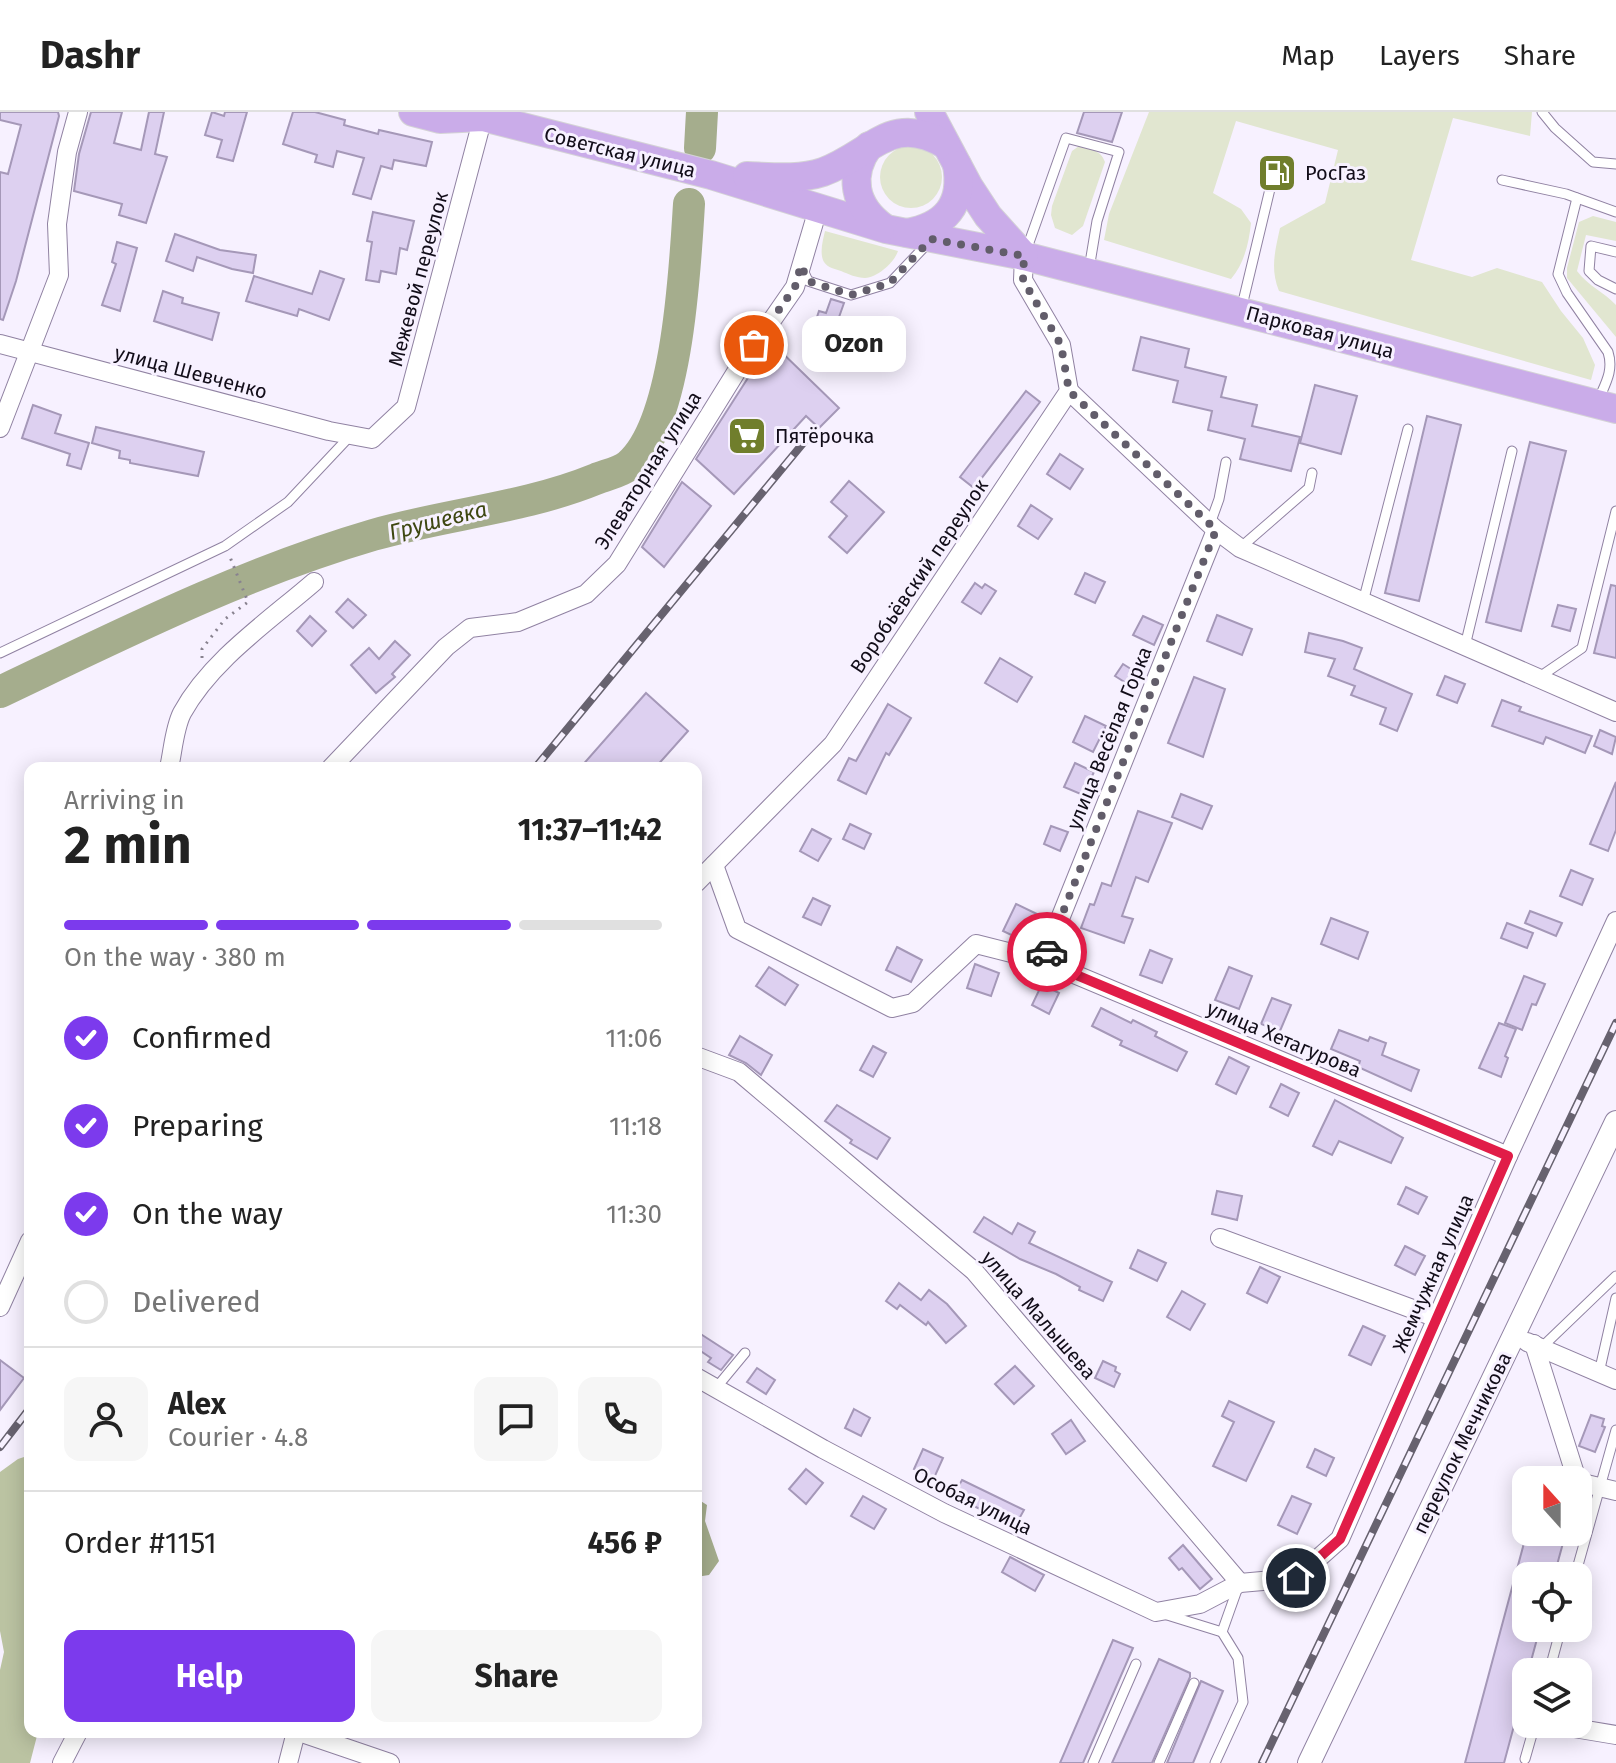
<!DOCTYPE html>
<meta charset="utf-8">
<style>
body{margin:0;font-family:"Fira Sans",sans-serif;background:#f6f6f6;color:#222;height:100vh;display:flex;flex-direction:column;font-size:30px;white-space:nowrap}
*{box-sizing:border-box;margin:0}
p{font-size:26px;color:#767676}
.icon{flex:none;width:44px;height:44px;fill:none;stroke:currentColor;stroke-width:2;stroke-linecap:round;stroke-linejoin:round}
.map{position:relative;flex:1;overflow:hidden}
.side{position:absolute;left:24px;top:650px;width:678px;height:976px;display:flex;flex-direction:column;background:#fff;border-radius:16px;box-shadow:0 4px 20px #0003}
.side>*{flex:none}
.needle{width:52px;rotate:339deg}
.tools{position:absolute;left:1512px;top:1354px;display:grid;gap:16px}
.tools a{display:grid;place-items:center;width:80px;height:80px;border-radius:16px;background:#fff;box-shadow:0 4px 20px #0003;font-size:40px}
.pin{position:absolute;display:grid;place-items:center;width:68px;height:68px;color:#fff;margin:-34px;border:4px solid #fff;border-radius:50%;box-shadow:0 2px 8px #0007}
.courier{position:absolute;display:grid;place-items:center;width:80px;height:80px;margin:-40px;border:6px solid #e11d48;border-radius:50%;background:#fff;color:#222;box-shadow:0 2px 10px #0007}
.bubble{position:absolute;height:56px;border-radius:16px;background:#fff;box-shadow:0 4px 20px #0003;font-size:26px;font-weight:700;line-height:56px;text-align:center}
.summary em{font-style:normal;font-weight:700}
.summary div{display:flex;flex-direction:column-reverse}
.summary{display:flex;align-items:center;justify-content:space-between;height:136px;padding:0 40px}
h1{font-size:52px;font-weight:700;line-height:60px}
.bar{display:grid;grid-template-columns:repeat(4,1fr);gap:12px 8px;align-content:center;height:96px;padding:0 40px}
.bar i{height:10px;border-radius:6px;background:#e0e0e0}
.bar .active{background:#7c3aed}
.bar p{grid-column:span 4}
.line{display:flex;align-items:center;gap:20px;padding:0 40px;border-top:2px solid #e0e0e0}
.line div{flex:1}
.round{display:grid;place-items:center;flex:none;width:84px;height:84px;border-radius:16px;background:#f6f6f6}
ol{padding:0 40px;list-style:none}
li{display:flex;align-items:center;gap:24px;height:88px}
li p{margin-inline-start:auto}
li .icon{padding:8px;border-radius:50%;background:#7c3aed;color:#fff;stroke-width:4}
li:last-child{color:#767676}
li i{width:44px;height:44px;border:4px solid #e0e0e0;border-radius:50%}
.action{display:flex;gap:16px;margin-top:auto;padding:16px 40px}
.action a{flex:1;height:92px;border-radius:16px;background:#7c3aed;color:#fff;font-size:32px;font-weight:700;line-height:92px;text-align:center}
.action a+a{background:#f6f6f6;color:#222}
header{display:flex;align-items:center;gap:48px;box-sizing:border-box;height:112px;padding:0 40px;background:#fff;border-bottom:2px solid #e0e0e0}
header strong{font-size:38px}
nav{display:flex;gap:44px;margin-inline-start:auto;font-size:28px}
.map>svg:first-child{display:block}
</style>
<header>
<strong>Dashr</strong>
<nav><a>Map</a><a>Layers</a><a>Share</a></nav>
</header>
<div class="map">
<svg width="1616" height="1651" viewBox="0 0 1616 1651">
<rect width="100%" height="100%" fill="#f7f1ff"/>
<g fill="#e1e6d0">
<path d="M1149 0H1532L1530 24 1453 6 1411 148 1472 165 1497 156 1542 170 1561 199 1583 226 1595 253 1591 268 1279 179C1270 157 1275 139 1280 116L1325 91 1338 38 1236 9 1213 81 1241 97 1251 111C1249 131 1244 152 1231 167L1104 128 1109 102Z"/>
<path d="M1079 34C1090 37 1101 38 1105 50L1083 114 1072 123 1055 116 1051 103 1052 94 1072 39Z"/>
<circle cx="911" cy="65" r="31"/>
<path d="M1593 104 1616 110V129L1586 123 1577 159C1588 174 1604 180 1616 193V225L1567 166V156L1579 110Z"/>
<path d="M825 119 898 139C894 151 878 165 865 166 857 166 848 162 841 159 835 157 828 156 824 150 819 141 823 128 825 119Z"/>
</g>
<polygon fill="#bbc3a2" points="30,1343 30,1620 38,1620 30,1651 0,1651 0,1558 4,1540 0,1519 0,1360 18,1347"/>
<polygon fill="#a5ad8d" points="696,1386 707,1393 705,1409 719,1449 709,1463 696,1465"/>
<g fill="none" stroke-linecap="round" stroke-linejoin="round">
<g stroke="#a5ad8d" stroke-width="32">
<polyline points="700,36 702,0"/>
<path d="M0 580C122 522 243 461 373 423 446 402 525 396 596 367 606 363 621 360 629 353 678 311 685 155 689 92"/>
</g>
</g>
<g fill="#ddd0f0" stroke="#a598b8" stroke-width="2">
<polygon points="0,0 58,0 59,4 16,169 3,208 0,207 0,60 8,62 21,13 0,8"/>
<polygon points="91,0 122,0 114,31 141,38 149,0 164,0 155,42 167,45 146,111 119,103 122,92 74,79 79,42"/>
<polygon points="212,0 224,4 225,0 247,0 233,49 217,45 222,28 205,23"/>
<polygon points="293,0 315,0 345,8 344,13 378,22 379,18 432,30 426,54 394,48 392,57 381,54 371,87 353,82 364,46 337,39 333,55 315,50 317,43 283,32"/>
<polygon points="1084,0 1122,0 1112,30 1077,21"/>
<polygon points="373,100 414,109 407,138 400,136 396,162 381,159 379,170 366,168 372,130 367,129"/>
<polygon points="175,122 220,138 256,143 253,161 232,157 197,145 193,159 166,149"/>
<polygon points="117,130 137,136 120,199 102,193 116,152 112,150"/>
<polygon points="320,159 344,167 329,208 299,197 297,204 246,189 254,164 312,182"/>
<polygon points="163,179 183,186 182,191 219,201 212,228 154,209"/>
<polygon points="831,187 844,191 838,208 848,211 843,227 813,217 819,199 826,201"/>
<polygon points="1141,225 1189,237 1185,255 1226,265 1221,285 1257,293 1252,314 1300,325 1291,359 1240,347 1245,327 1208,318 1212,299 1173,290 1178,269 1133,258"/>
<polygon points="771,230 839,296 819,316 806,304 734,382 696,347"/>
<polygon points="1315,273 1357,284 1341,342 1300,331"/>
<polygon points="1026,279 1040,290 974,376 960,365"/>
<polygon points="33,293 61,303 55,321 89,331 81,357 67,353 70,342 22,326"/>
<polygon points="1427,304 1461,313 1419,489 1385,481"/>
<polygon points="96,315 204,340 198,364 130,351 130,348 119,346 120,339 92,331"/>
<polygon points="1530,330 1566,339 1521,519 1486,510"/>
<polygon points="1060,342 1083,357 1070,377 1047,362"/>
<polygon points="849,369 884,400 847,441 829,425 847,404 831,390"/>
<polygon points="682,370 711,394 664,455 642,435"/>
<polygon points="1031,393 1052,407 1038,427 1018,414"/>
<polygon points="1085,461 1105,470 1095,491 1075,482"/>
<polygon points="975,471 982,476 985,472 996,479 981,502 962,490"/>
<polygon points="1611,473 1616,474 1616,546 1594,541"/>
<polygon points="348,487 366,503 353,516 336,500"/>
<polygon points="1558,493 1576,497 1570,519 1552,514"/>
<polygon points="1217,503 1252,517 1242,543 1207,529"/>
<polygon points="310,504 326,519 312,534 297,519"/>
<polygon points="1143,504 1163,513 1154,533 1133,523"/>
<polygon points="1309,521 1343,529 1362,536 1354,557 1412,582 1397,619 1380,612 1386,596 1351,583 1355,574 1328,564 1335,547 1305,540"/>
<polygon points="395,529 410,543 392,562 395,565 376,581 351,553 369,536 379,547"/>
<polygon points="1000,546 1032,565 1017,590 985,571"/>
<polygon points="1123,552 1142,564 1134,576 1115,564"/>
<polygon points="1445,564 1465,572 1457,591 1437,583"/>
<polygon points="1194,565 1225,577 1203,645 1168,631"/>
<polygon points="646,581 688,619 655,656 580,656"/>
<polygon points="1502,588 1521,595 1519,599 1592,624 1585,641 1546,625 1543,632 1492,614"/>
<polygon points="888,592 911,606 889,643 886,641 866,682 838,668 849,646 856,649"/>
<polygon points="1085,604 1106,614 1093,640 1073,630"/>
<polygon points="1600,618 1616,625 1612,642 1594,634"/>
<polygon points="1075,651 1094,660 1083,683 1064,675"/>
<polygon points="1616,670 1616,718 1608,739 1590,732"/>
<polygon points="1181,682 1212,694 1202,717 1172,705"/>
<polygon points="1138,699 1172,711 1148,770 1136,765 1122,804 1133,807 1124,831 1081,816 1090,792 1094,793 1102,771 1111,774"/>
<polygon points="850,712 871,722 864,737 843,727"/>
<polygon points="1051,714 1068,720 1060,739 1044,732"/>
<polygon points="812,717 831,727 818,749 800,739"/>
<polygon points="1571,758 1593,767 1582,793 1560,784"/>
<polygon points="813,786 830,794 821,813 803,805"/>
<polygon points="1016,792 1037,802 1024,829 1003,819"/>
<polygon points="1530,799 1562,811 1556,824 1525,811"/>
<polygon points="1331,806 1368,820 1358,847 1321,832"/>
<polygon points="1507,811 1533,821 1527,836 1501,826"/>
<polygon points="897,835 922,848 911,870 886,858"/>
<polygon points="1150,838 1172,847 1162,871 1140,863"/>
<polygon points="975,852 999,861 991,884 967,876"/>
<polygon points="769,855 798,873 785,893 756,874"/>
<polygon points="1229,855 1252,864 1239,897 1215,888"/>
<polygon points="1524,864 1545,872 1536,893 1532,892 1522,918 1505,911"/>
<polygon points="1042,872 1059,881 1049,902 1032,893"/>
<polygon points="1272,886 1291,893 1280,919 1261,912"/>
<polygon points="1101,896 1131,911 1133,908 1157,920 1155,924 1187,940 1177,959 1120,933 1122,929 1092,914"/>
<polygon points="1499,911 1516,917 1505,944 1508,946 1501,965 1479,956"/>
<polygon points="1339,918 1368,929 1370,925 1386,931 1382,943 1419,958 1411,979 1358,955 1360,949 1331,937"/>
<polygon points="740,924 772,943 761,963 746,951 729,943"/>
<polygon points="873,934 886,941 873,965 860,958"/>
<polygon points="1229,945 1249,955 1236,982 1216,972"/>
<polygon points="1281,972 1299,981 1288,1004 1270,995"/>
<polygon points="1335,988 1403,1026 1391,1051 1339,1029 1332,1043 1313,1034"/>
<polygon points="837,993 890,1026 877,1047 850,1031 852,1028 825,1009"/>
<polygon points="1406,1075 1427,1085 1418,1102 1398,1092"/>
<polygon points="1217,1079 1242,1084 1237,1108 1212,1102"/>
<polygon points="984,1105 1012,1122 1018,1111 1035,1120 1029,1131 1112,1170 1103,1189 1079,1178 1080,1175 1056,1162 1020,1147 974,1120"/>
<polygon points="1405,1134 1425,1144 1415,1163 1395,1153"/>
<polygon points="1138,1138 1166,1151 1157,1169 1130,1156"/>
<polygon points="1260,1155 1280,1165 1267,1191 1247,1181"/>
<polygon points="899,1171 921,1188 929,1178 947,1192 966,1214 946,1231 928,1210 926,1213 900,1193 897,1197 886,1189"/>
<polygon points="1182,1179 1205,1192 1190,1218 1167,1205"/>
<polygon points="1363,1214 1385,1224 1371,1253 1349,1243"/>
<polygon points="696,1219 733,1243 721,1258 708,1250 711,1246 696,1236"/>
<polygon points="0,1248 24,1266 0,1298"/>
<polygon points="1103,1249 1116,1255 1115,1259 1120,1262 1114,1275 1095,1266"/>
<polygon points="1015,1254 1034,1274 1014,1292 995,1272"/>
<polygon points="757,1256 775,1268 766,1282 747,1270"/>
<polygon points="1229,1289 1274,1310 1246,1369 1213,1354 1234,1310 1222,1304"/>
<polygon points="854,1297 870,1306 861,1324 845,1316"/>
<polygon points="1591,1303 1604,1307 1602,1314 1605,1315 1595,1340 1579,1334"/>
<polygon points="1071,1308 1085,1329 1066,1342 1052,1322"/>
<polygon points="923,1337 943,1346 934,1366 914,1357"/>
<polygon points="1315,1337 1334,1346 1326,1364 1307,1355"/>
<polygon points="806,1357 823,1371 806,1392 789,1377"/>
<polygon points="962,1368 1024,1398 1015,1414 953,1384"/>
<polygon points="863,1384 886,1397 874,1417 851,1404"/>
<polygon points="1292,1384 1311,1392 1297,1422 1278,1413"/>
<polygon points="1527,1420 1566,1420 1554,1464 1526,1464 1526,1516 1540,1516 1528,1560 1526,1560 1526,1569 1504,1651 1465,1651"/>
<polygon points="1183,1433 1212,1467 1200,1477 1182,1456 1179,1458 1169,1446"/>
<polygon points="1010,1445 1044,1463 1035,1479 1002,1460"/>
<polygon points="1113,1528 1133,1536 1083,1651 1060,1651"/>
<polygon points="1159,1547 1190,1561 1190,1565 1152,1651 1112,1651"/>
<polygon points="1201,1569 1223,1579 1193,1651 1167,1651"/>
</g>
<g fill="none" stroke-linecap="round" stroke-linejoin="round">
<defs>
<g id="service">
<polyline points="1542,0 1555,16 1593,50 1616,52"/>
<polyline points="1502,68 1566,82 1616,100"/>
<path d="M1577 86 1558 162 1567 181 1608 240C1614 259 1605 272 1598 289"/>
<polyline points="1026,139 1066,26 1119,40 1097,109 1089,157"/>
<polyline points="1616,140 1591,134 1589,159 1598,168 1616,177"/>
<polyline points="802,156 808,169 851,183 890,171 929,130"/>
<polyline points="1241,198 1270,77"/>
<polyline points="1210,412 1219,387 1226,350"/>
<polyline points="1240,436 1309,376 1312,361"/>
<polyline points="1363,490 1408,317"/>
<polyline points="1465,534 1512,339"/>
<polyline points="0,541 225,434 288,390 351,323"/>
<polyline points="1538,566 1582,536 1616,399"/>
<polyline points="1541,1236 1616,1164"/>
<polyline points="1599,1261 1616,1186"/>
<polyline points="716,1276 745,1241"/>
<polyline points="1575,1464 1616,1318"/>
<polyline points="1164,1502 1222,1520"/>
<polyline points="1549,1560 1561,1516"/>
<polyline points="1525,1647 1535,1612"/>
<polyline points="1093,1651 1136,1552"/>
<polyline points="1159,1651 1194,1571"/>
<polyline points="1215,1651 1243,1590 1238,1546 1222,1520 1238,1475"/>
</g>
<g id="minor">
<polyline points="0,232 329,319 372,327 406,295 483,5"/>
<polyline points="1069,279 1216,418 1240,436 1616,600"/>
<polyline points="0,316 59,163 57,112 67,40 78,0"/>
<path d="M169 656C173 639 174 617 182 601 211 548 269 509 314 470"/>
<polyline points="331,656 446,535 470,516 518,510 586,482 617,452 738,257 795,175 818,97"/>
<polyline points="714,753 737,817 892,896 913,891 976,832 1043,849 1508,1044"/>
<polyline points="696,771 833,632 1069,279 1061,233 1023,168 1024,144"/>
<polyline points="1043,849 1216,418"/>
<polyline points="696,944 739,960 974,1159 1240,1471"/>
<polyline points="1220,1126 1437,1206"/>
<polyline points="0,1195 30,1129"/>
<polyline points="1527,1230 1616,1268"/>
<polyline points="1534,1232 1577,1368"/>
<polyline points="696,1265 823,1337 944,1401 1156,1500 1200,1492 1240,1471 1296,1466 1340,1427 1508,1044 1616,809"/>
<polyline points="1578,1370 1616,1379"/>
<polyline points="1574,1616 1616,1623"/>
<polyline points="299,1620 390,1651"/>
<polyline points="62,1651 78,1620"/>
<polyline points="288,1651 296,1620"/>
</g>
<polyline id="tertiary" points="1309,1651 1616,1010"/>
<g id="primary">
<polyline points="413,0 440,7 483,5 711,63 886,117 1024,144 1616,297"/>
<polyline points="929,0 969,75 988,104 1024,144"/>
<path d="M869 34C848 63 854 94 883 115"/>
<path d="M747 64C772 65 799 68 823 60 872 42 891 0 946 33"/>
<path d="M907 121C945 114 964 93 957 53"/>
</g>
</defs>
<use href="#service" stroke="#9082a2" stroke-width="11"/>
<use href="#minor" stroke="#9082a2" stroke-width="20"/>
<use href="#tertiary" stroke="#9082a2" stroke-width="24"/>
<use href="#primary" stroke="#d4d3d6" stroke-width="30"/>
<polyline stroke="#88828f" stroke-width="3" stroke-dasharray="2 6" stroke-linecap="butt" points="202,546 202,537 225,507 248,490 230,445"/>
<use href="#service" stroke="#fff" stroke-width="9"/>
<use href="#minor" stroke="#fff" stroke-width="18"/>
<use href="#tertiary" stroke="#fff" stroke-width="22"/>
<use href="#primary" stroke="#caace9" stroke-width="28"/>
<defs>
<g id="rail">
<polyline points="535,656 809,324"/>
<polyline points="0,1335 30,1296"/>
<polyline points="1262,1651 1616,911"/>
</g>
</defs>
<use href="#rail" stroke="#67626f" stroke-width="8"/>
<use href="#rail" stroke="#f7f1ff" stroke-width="5" stroke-dasharray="15" stroke-linecap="butt"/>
</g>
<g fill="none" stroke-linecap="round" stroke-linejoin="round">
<polyline stroke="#625d6a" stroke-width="8" stroke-dasharray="0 14.4" points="754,233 795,175 801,153 808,169 851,183 890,171 931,127 1024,144 1023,168 1061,233 1069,279 1216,418 1047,840"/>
<polyline stroke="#e11d48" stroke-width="10" points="1047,840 1043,849 1508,1044 1340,1427 1296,1466"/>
</g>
<defs>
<symbol id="fuel-square" viewBox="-11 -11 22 22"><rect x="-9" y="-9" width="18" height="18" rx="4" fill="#707e2c" stroke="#f7f1ff"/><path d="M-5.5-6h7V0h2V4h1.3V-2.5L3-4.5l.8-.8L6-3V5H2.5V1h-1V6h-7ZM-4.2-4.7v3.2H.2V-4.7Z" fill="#fff"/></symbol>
<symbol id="supermarket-square" viewBox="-11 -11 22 22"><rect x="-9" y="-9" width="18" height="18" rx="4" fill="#707e2c" stroke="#f7f1ff"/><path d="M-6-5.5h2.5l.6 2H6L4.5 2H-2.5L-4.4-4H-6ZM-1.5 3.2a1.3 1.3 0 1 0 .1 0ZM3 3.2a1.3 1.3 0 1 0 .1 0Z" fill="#fff"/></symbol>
</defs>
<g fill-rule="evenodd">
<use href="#fuel-square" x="1255" y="39" width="44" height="44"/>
<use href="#supermarket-square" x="725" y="302" width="44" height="44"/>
</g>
<g text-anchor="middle" stroke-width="6" stroke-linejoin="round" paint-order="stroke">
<g font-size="20" fill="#120d19" stroke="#f7f1ff">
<text transform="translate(620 40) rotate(14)" y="7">Советская улица</text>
<text transform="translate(418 167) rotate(-75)" y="7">Межевой переулок</text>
<text transform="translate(1320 220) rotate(15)" y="7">Парковая улица</text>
<text transform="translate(191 260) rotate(15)" y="7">улица Шевченко</text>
<text transform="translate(648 358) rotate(-58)" y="7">Элеваторная улица</text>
<text transform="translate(919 464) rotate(-56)" y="7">Воробьёвский переулок</text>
<text transform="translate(1109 626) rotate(-68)" y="7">улица Весёлая Горка</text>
<text transform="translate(1284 927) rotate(23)" y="7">улица Хетагурова</text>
<text transform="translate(1433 1161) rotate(-66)" y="7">Жемчужная улица</text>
<text transform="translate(1039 1203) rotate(49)" y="7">улица Малышева</text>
<text transform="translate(1462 1331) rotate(-64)" y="7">переулок Мечникова</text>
<text transform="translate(973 1389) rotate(26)" y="7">Особая улица</text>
</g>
<g font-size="20" fill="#120d19" stroke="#f7f1ff" text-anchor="start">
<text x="1305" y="68">РосГаз</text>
<text x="775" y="331">Пятёрочка</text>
</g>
<g font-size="22" font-style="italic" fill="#3e4711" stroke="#f7f1ff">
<text transform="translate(438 408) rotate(-14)" y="8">Грушевка</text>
</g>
</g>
</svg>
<div class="tools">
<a><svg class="needle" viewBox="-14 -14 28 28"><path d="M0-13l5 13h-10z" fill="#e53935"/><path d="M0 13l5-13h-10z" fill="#767676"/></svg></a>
<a><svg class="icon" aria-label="locate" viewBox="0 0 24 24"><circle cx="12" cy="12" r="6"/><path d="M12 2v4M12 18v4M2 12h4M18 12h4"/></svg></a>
<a><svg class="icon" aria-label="layers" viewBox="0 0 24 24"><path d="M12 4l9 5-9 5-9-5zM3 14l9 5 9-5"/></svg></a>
</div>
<div class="pin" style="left:754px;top:233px;background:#ea580c"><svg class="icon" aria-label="bag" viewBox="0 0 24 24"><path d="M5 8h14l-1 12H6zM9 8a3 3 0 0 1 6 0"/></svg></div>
<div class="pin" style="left:1296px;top:1466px;background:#1f2937"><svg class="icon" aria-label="home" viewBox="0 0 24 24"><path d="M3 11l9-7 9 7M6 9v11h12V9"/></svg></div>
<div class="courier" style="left:1047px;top:840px"><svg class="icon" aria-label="car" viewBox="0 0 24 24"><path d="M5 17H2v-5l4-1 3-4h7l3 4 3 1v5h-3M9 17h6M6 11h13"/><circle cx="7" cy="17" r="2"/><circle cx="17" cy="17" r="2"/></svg></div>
<div class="bubble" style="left:802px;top:204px;width:104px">Ozon</div>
<section class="side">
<div class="summary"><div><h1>2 min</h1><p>Arriving in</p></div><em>11:37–11:42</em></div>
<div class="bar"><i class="active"></i><i class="active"></i><i class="active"></i><i></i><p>On the way · 380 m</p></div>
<ol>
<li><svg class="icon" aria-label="check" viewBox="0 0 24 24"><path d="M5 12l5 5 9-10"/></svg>Confirmed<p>11:06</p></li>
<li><svg class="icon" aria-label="check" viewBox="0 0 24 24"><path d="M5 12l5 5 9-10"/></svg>Preparing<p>11:18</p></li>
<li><svg class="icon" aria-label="check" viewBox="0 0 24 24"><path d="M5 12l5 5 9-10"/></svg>On the way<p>11:30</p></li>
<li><i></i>Delivered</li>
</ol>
<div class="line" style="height:144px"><a class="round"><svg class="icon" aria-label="person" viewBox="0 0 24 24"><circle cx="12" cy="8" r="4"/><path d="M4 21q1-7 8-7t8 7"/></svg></a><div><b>Alex</b><p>Courier · 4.8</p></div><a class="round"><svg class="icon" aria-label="chat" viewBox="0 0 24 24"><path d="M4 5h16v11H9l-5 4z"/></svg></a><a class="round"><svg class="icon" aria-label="phone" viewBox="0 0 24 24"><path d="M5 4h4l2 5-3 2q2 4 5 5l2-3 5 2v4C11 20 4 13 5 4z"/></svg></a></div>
<div class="line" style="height:104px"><div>Order #1151</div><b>456 ₽</b></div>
<div class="action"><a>Help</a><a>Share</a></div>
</section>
</div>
